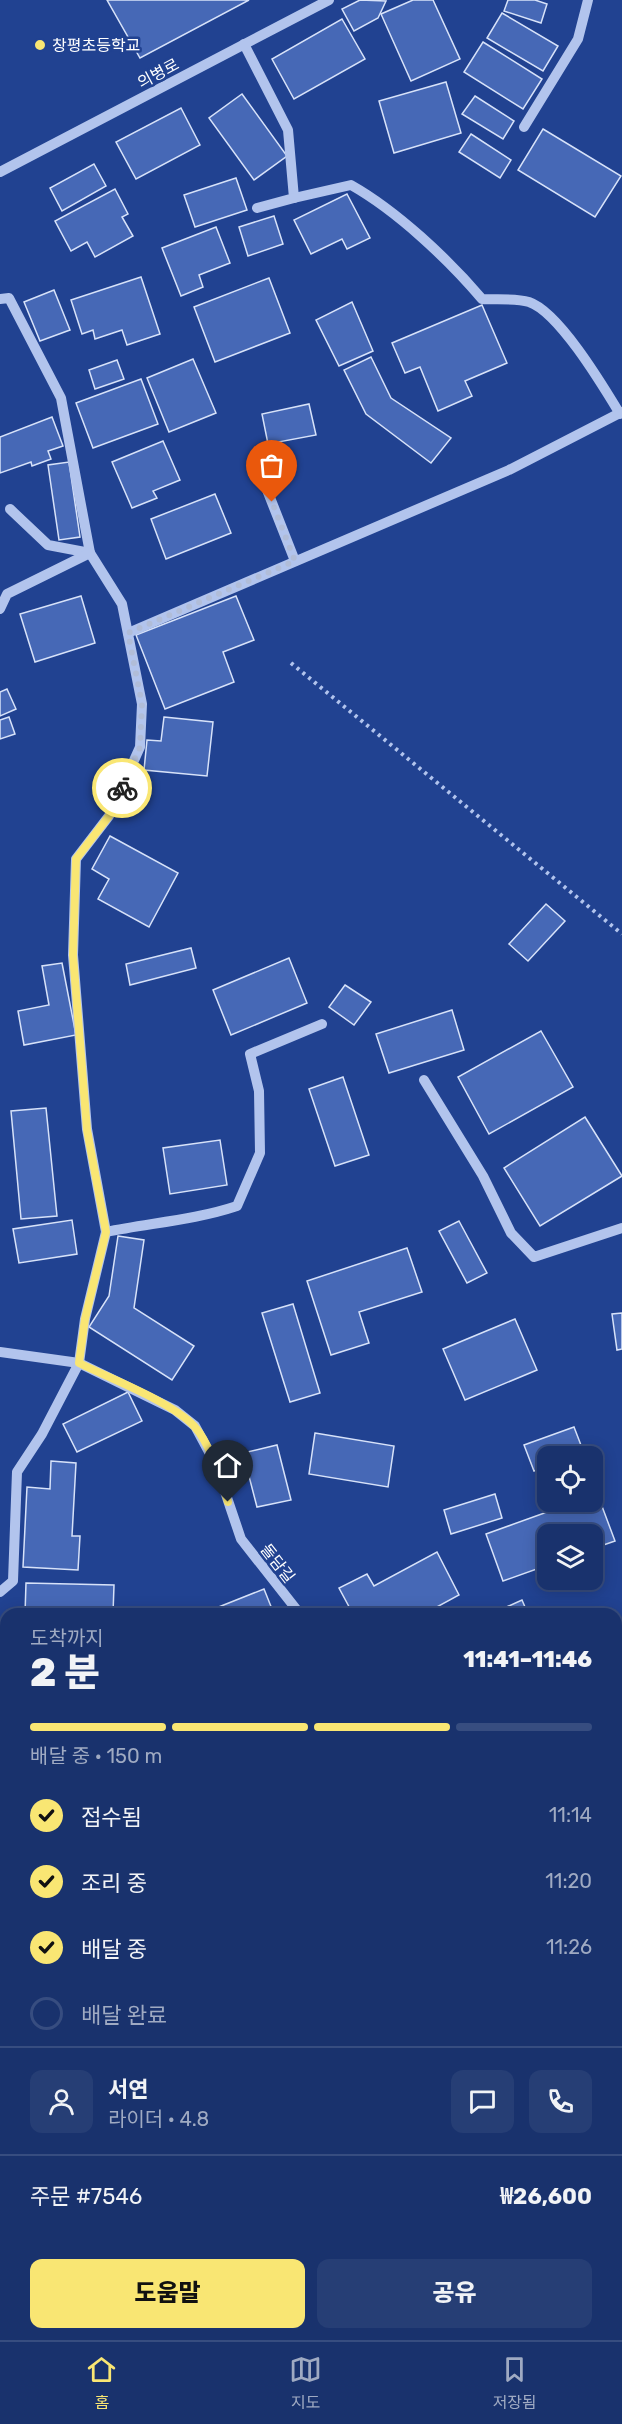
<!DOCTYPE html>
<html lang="ko">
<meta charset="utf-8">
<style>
body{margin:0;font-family:Rubik,"Noto Sans KR",sans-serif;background:#263e75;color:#f1f3f6;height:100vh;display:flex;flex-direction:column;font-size:22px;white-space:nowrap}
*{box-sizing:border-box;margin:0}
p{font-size:20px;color:#9faac2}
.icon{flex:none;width:33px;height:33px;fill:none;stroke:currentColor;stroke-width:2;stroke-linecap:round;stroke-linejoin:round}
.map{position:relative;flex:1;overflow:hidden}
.drawer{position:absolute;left:0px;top:1608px;width:622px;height:732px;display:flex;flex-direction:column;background:#19326d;border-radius:18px 18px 0 0;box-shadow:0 3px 15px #0003,0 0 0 2px #374d80}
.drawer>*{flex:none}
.controls{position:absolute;left:537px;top:1446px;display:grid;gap:12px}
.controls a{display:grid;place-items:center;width:66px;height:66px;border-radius:12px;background:#19326d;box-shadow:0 3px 15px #0003,0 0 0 2px #374d80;font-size:30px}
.pin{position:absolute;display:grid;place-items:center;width:51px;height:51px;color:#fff;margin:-62px -26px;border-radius:50% 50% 50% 0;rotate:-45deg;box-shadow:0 0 6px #0007}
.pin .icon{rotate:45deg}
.courier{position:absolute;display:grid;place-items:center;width:60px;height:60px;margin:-30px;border:4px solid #f9e673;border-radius:50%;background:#fff;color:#222;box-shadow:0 2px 8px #0007}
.summary em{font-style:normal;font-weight:800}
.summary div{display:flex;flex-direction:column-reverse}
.summary{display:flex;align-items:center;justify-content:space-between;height:102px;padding:0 30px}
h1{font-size:39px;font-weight:800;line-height:45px}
.bar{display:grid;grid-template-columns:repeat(4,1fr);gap:9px 6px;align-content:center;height:72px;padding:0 30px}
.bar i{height:8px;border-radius:4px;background:#374d80}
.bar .on{background:#f9e673}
.bar p{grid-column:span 4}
.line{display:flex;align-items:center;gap:15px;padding:0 30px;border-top:2px solid #374d80}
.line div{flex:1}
.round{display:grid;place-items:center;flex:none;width:63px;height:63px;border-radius:12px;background:#263e75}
ol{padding:0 30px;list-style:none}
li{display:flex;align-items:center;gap:18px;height:66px}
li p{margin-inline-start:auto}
li .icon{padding:6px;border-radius:50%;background:#f9e673;color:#111;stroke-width:4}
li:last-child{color:#9faac2}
li i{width:33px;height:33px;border:3px solid #374d80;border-radius:50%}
.cta{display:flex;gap:12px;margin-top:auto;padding:12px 30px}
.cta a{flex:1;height:69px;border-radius:12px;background:#f9e673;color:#111;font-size:24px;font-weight:800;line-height:69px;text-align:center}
.cta a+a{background:#263e75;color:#f1f3f6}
.dock{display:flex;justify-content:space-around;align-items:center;height:84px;border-top:2px solid #374d80;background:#19326d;font-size:16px;color:#9faac2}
.dock a{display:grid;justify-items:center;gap:3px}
.dock .on{color:#f9e673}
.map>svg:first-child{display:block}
</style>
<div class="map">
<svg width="622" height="2340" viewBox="0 0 622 2340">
<rect width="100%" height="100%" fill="#214291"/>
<polygon fill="#345aae" points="6,2230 6,2334 248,2334 248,2340 0,2340 0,2232"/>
<g fill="#4668b6" stroke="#d7e2f9" stroke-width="1.5">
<polygon points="107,0 249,0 140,58"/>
<polygon points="360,0 386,1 378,18 354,31 342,9"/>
<polygon points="413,0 433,0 460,59 411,81 381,14"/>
<polygon points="508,0 535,0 547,4 541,23 504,11"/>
<polygon points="502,13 558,46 543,71 487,38"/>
<polygon points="342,19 365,59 294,99 272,59"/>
<polygon points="483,42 542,79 523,109 464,72"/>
<polygon points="446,82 461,133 394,153 379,101"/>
<polygon points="242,94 287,156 254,180 209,118"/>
<polygon points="475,96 514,121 503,139 462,114"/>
<polygon points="181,108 200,145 136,179 116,142"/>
<polygon points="543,129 621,176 595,217 518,170"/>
<polygon points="471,134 511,160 500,178 459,152"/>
<polygon points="94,164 106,186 62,211 50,188"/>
<polygon points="236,178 247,210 195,227 184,195"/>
<polygon points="115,189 128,214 122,217 133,236 95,257 87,242 71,251 55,221"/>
<polygon points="347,194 370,238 347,249 342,239 311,254 294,220"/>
<polygon points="274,216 283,244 248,256 239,227"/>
<polygon points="216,227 230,263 199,275 203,287 181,296 162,248"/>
<polygon points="141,277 160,334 127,345 122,330 95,339 93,330 82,334 71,300"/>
<polygon points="269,278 290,333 215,362 194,307"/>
<polygon points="54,290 70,330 40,341 24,302"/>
<polygon points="352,302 373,351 339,366 316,320"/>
<polygon points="482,305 507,363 465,381 472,396 438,411 420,367 405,373 392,343"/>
<polygon points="371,357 391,398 451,438 431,463 366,414 344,370"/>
<polygon points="193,359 216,413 169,432 147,378"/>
<polygon points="117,360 124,379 95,389 89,370"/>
<polygon points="141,379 158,424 93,448 76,403"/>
<polygon points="309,404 316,435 268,444 262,414"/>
<polygon points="52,417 63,446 48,451 51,459 32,466 31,462 0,473 0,437"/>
<polygon points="163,441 180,480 153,491 157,498 132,508 112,462"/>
<polygon points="69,462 80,537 59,540 48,465"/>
<polygon points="215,494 231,533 166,559 151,519"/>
<polygon points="81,596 95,643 35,662 20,614"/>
<polygon points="236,596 254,640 223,652 234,682 165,709 136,635"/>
<polygon points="7,689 16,709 0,716 0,692"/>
<polygon points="9,717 15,734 0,739 0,720"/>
<polygon points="164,717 213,722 207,776 144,770 147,740 161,741"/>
<polygon points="110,836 178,873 149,927 98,899 109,879 92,869"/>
<polygon points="546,904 565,921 528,961 509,944"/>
<polygon points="191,948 196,968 130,985 126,964"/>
<polygon points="289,958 307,1003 231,1035 213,990"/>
<polygon points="62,963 76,1035 24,1045 18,1011 49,1005 42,966"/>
<polygon points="345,985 371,1002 354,1025 329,1007"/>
<polygon points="452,1010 464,1050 389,1073 376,1034"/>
<polygon points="541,1031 573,1087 489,1134 458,1077"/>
<polygon points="343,1077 369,1155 335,1166 309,1089"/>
<polygon points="46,1108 57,1216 21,1219 11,1111"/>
<polygon points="585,1117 622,1176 540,1226 504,1168"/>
<polygon points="220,1140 227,1185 170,1194 163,1148"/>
<polygon points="72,1220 77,1254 19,1263 13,1229"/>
<polygon points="459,1221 487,1273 467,1283 439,1231"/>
<polygon points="118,1236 144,1240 134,1308 194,1346 172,1380 89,1327 109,1296"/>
<polygon points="407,1248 422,1292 359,1312 369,1343 331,1355 307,1281"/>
<polygon points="293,1304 320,1393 290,1402 262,1313"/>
<polygon points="622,1313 622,1349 617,1350 612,1314"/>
<polygon points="515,1319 537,1370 465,1400 443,1349"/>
<polygon points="128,1392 142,1421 77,1452 63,1424"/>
<polygon points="574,1427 584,1453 574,1456 548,1456 548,1466 534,1471 524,1445"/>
<polygon points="315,1433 394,1446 388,1487 309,1474"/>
<polygon points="277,1445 291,1500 257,1507 243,1453"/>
<polygon points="51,1461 76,1463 72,1536 80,1536 78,1570 23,1567 27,1487 50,1489"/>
<polygon points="597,1493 615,1541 592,1549 592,1534 548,1534 548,1565 503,1581 486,1534 575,1502 592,1502 592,1495"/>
<polygon points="495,1494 502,1518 451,1534 444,1510"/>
<polygon points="437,1552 459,1595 424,1614 353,1614 339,1588 367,1574 374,1586"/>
<polygon points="26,1583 114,1585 113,1614 25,1614"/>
<polygon points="264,1589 274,1614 201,1614"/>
<polygon points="522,1600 528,1614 491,1614"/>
<polygon points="622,1707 622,1752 616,1754 616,1710"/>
<polygon points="622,1781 622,1807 616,1793 616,1783"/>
<polygon points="616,1824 622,1836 622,1901 616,1890"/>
<polygon points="622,2172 622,2201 616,2203 616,2174"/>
</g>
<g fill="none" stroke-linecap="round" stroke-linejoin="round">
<g stroke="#b2c4ed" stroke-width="4" stroke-dasharray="3 4.5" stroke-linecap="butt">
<polyline points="291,663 622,934"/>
<polyline points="537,2334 537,2340"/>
</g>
<g stroke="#b2c4ed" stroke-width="10">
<polyline points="244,44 288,130 294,198 257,208"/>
<polyline points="524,127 578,39 588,0"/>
<polyline points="0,172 329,0"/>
<path d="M294 198 351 185C397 211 448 259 482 299 497 300 515 298 529 302 559 312 603 386 620 414"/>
<polyline points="0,299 9,298 61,398 90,553 122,604 142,704 140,747 109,816 76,859 73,955 87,1129 106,1232 85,1319 79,1363 42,1434 17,1472 13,1581 0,1592"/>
<polyline points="256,462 295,561"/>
<polyline points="10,509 48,545 90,553"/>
<polyline points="0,609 7,594 90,553"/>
<polyline points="128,633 509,470 622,412"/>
<polyline points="424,1080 483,1176 511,1233 534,1257 622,1228"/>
<path d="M106 1232C150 1223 195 1220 237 1206L260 1153 259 1091 250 1054 322 1024"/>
<polyline points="0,1352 79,1363 175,1410 195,1426 216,1465 241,1539 300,1614"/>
<polyline points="0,1624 6,1630"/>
<polyline points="616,1942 622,1943"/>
<polyline points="616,2095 622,2104"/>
<polyline points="0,2164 6,2161"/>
</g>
</g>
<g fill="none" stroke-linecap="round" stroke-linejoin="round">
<polyline stroke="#b1bdd8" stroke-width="6" stroke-dasharray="0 10.8" points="122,788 140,747 142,704 128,633 295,561 272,502"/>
<path stroke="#f9e673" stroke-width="8" d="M122 788 109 816 76 859 73 955 87 1130 106 1232 85 1319 79 1363C109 1378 172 1402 194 1426 210 1443 221 1480 228 1502"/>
</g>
<circle fill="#f9e673" stroke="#214291" stroke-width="2" cx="40" cy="45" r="6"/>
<g text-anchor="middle" stroke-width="5" stroke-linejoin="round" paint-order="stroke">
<g font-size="16" fill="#fff" stroke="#214291" text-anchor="start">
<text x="52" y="51">창평초등학교</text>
</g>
<g font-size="16" fill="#fff" stroke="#214291">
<text transform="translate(158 73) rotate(-28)" y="6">의병로</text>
<text transform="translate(278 1563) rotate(52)" y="6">돌담길</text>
</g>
</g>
</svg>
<div class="controls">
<a><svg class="icon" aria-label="locate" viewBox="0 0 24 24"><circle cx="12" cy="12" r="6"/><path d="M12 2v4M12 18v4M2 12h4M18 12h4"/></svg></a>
<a><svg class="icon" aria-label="layers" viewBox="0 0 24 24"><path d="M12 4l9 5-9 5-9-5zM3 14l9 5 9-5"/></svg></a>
</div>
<div class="pin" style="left:272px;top:502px;background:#ea580c"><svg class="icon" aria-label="bag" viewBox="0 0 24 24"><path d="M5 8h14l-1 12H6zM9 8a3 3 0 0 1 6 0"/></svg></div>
<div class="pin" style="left:228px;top:1502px;background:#1f2937"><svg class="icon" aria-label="home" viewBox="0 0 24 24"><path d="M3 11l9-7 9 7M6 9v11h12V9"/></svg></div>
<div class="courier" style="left:122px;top:788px"><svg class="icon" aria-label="bike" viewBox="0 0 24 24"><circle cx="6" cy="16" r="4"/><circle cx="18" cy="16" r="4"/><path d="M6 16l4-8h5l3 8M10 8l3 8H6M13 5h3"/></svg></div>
<section class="drawer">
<div class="summary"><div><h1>2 분</h1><p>도착까지</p></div><em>11:41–11:46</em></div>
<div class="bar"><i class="on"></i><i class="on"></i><i class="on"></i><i></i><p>배달 중 · 150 m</p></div>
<ol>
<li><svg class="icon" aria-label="check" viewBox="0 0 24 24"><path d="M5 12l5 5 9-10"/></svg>접수됨<p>11:14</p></li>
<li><svg class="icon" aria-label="check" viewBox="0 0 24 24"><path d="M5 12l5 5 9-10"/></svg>조리 중<p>11:20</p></li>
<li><svg class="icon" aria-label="check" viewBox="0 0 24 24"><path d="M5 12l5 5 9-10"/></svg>배달 중<p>11:26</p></li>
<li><i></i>배달 완료</li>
</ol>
<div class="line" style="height:108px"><a class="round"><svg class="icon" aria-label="person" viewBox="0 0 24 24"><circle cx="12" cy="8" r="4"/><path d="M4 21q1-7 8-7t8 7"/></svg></a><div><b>서연</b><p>라이더 · 4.8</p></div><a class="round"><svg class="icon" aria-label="chat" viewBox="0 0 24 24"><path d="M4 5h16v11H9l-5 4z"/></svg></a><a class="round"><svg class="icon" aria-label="phone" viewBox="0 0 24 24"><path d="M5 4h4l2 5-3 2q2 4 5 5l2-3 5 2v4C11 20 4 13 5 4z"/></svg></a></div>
<div class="line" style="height:78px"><div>주문 #7546</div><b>₩26,600</b></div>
<div class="cta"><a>도움말</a><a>공유</a></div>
</section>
</div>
<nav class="dock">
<a class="on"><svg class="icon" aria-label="home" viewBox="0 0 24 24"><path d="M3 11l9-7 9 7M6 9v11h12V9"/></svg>홈</a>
<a><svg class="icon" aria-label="map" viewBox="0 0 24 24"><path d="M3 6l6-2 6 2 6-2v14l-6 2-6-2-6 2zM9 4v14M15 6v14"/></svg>지도</a>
<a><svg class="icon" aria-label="saved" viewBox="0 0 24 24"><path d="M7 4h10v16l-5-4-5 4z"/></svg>저장됨</a>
</nav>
